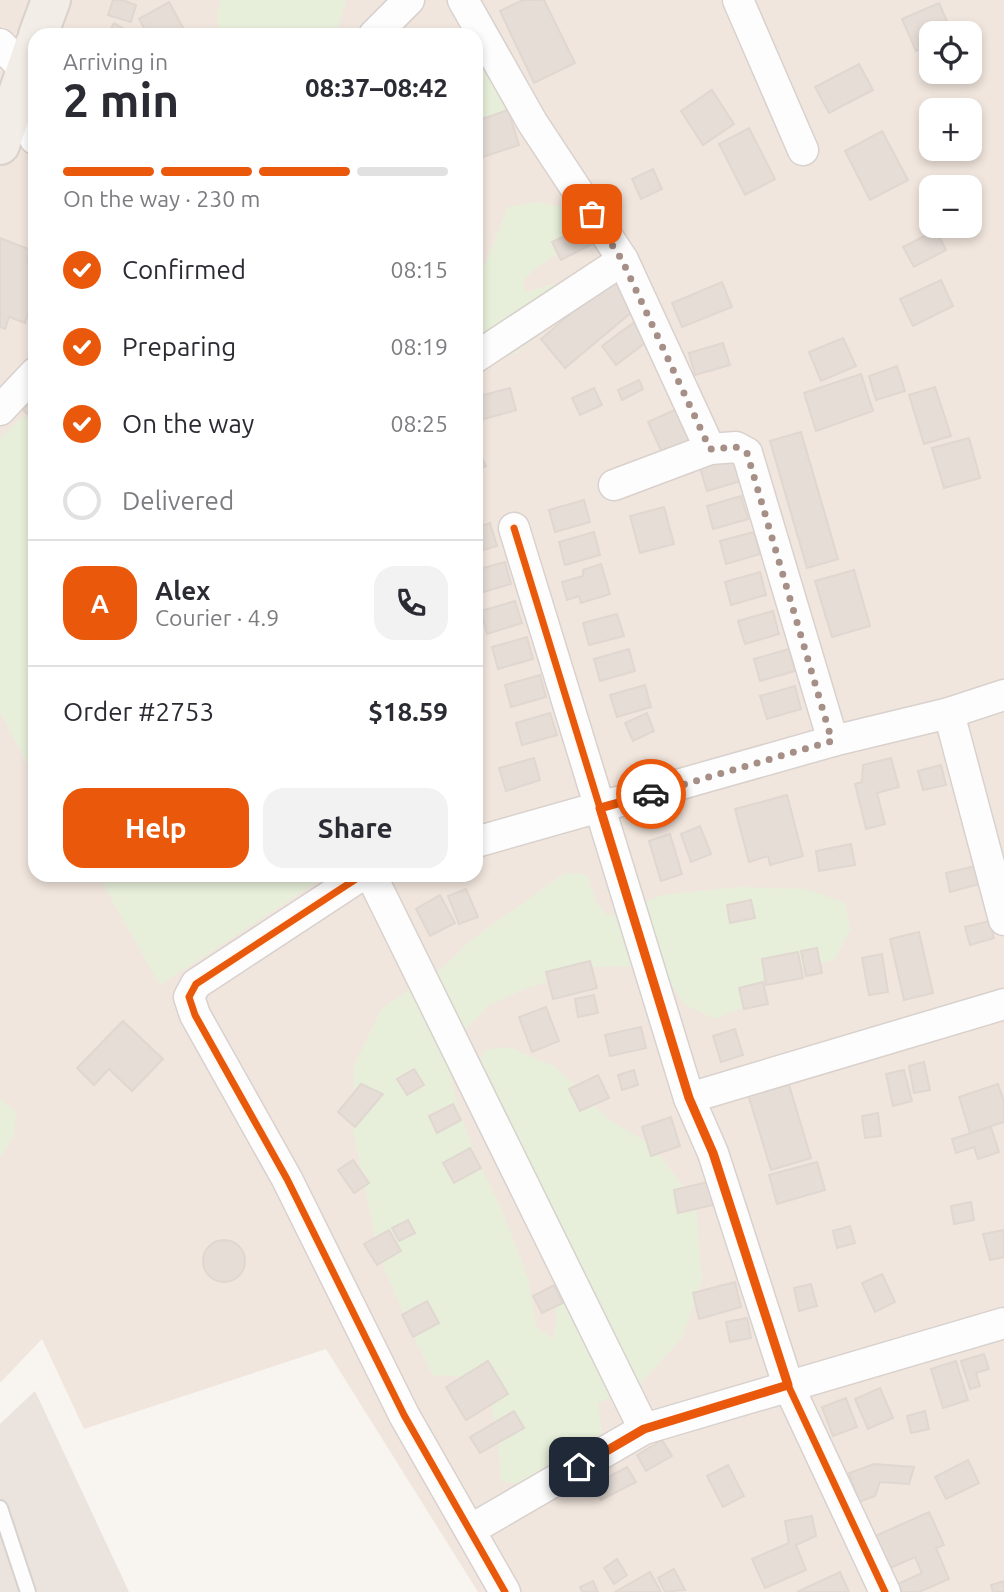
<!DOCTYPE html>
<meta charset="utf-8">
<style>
body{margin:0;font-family:Ubuntu,sans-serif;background:#f2f2f3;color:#2b2b33;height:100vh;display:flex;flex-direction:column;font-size:26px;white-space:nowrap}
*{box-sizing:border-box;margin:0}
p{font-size:23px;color:#7c7c81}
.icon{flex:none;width:38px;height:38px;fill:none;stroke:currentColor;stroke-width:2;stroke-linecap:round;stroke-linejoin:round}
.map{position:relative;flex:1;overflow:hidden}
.drawer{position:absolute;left:28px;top:28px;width:455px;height:854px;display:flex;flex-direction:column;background:#fff;border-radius:21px;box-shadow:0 4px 10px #0003}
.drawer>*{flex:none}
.buttons{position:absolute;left:919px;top:21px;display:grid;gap:14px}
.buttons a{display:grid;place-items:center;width:63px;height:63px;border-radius:14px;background:#fff;box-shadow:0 4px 10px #0003;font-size:35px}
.pin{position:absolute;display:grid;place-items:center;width:60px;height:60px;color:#fff;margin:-30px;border-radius:14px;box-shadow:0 4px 10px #0006}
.courier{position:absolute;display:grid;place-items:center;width:70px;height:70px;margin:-35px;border:5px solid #ea580c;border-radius:50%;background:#fff;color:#222;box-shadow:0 2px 9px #0007}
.overview em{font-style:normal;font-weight:700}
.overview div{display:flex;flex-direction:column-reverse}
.overview{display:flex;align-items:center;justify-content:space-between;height:119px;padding:0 35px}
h1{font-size:46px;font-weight:700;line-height:52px}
.bar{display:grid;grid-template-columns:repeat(4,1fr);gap:10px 7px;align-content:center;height:84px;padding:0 35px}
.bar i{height:9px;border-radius:5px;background:#e1e1e2}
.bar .active{background:#ea580c}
.bar p{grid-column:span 4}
.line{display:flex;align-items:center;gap:18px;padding:0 35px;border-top:2px solid #e1e1e2}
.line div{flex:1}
.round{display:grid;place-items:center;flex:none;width:74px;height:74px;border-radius:21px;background:#f2f2f3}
ol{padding:0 35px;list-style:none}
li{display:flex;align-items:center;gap:21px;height:77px}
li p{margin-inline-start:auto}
li .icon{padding:7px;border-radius:50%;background:#ea580c;color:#fff;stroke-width:4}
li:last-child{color:#7c7c81}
li i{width:38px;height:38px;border:4px solid #e1e1e2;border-radius:50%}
.button{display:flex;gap:14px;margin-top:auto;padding:14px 35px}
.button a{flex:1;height:80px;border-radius:21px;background:#ea580c;color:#fff;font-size:28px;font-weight:700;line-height:80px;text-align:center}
.button a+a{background:#f2f2f3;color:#2b2b33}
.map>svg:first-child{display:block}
</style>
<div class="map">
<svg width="1004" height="1592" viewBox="0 0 1004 1592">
<rect width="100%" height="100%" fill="#f8f4ef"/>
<path fill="#f1e6dd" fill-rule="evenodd" d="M0 0H1004V1592H478L326 1349 84 1429 42 1339 0 1383ZM931 33H970V72H931ZM35 35H476V875H35ZM931 110H970V149H931ZM931 187H970V226H931Z"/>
<polygon fill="#eae3de" points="35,1391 129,1592 0,1592 0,1424"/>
<g fill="#e7efda">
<polygon points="220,0 346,0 336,35 220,35 217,18"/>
<polygon points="476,68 494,70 505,96 502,125 476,145"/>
<polygon points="537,202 569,208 574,232 563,250 531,272 523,282 526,293 548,285 573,282 568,314 515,353 494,361 476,347 476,276 484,267 508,207"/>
<polygon points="23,416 35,427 35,779 0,712 0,439"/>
<polygon points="565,873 587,874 596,902 608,916 662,895 739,887 807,889 845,903 850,930 835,959 764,981 751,1004 715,1019 684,1004 666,976 642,966 592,967 527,988 488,1006 458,1037 449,1067 458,1107 474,1152 503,1213 529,1281 536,1327 553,1339 557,1316 548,1250 475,1075 485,1050 509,1047 556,1067 608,1119 653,1146 696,1205 702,1281 682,1338 638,1386 598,1403 602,1432 586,1457 554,1491 501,1481 498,1444 490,1393 466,1377 433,1375 417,1344 379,1256 353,1130 354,1066 382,1008 441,969 471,940"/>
<polygon points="93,875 328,875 160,985 99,877"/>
<polygon points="0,1099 16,1112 14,1135 0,1157"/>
</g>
<g fill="#e5ddd6" stroke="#e1d7d1" stroke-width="2">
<polygon points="113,0 123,0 136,5 131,22 108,15"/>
<polygon points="523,0 544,0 575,63 534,83 500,11"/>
<polygon points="169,2 187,35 148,35 139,19"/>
<polygon points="939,3 952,33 931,33 931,45 916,51 902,19"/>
<polygon points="114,23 135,35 107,35"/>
<polygon points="859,64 873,90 829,113 815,87"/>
<polygon points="712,90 734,124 703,145 681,111"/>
<polygon points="508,110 519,145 476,159 476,121"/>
<polygon points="749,128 775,179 745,195 719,144"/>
<polygon points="882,131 908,180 870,200 845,151"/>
<polygon points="653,169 662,189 641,199 632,179"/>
<polygon points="584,227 592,244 561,260 552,242"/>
<polygon points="936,230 946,250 914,267 903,247"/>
<polygon points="0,238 31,250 27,262 35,265 35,293 25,323 9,317 5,329 0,327"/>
<polygon points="615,276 639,306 565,368 541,339"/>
<polygon points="941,280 953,306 913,326 900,299"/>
<polygon points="722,282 732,307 682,327 672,303"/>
<polygon points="640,318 654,336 616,365 602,346"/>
<polygon points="843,338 856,366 821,381 809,352"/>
<polygon points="723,343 730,365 695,375 689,353"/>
<polygon points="897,366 905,391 876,400 869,376"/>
<polygon points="861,374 873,411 816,431 804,393"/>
<polygon points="639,380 643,389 622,400 618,390"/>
<polygon points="935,387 951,436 924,444 909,395"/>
<polygon points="510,388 516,410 481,420 476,397"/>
<polygon points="594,388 602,405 580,415 572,398"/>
<polygon points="35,397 35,421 23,410"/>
<polygon points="681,407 696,440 663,455 648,422"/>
<polygon points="801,432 838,559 807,568 770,441"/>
<polygon points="969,438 980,478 944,488 932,448"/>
<polygon points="476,445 486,466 476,471"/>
<polygon points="735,458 741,481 707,491 700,468"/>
<polygon points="741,496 748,519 713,529 707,506"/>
<polygon points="584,500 590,522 555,532 549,510"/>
<polygon points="664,507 674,544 640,553 630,516"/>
<polygon points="490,523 497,546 476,552 476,528"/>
<polygon points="594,532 600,555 565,565 559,542"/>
<polygon points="754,532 760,554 726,564 720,541"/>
<polygon points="505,562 511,584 477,594 476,570"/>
<polygon points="601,564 610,594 581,603 579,596 567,600 562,582 583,576 583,570"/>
<polygon points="854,570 870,626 832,637 815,581"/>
<polygon points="760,572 766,595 731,605 725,582"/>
<polygon points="515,601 522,623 487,634 481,611"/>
<polygon points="773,611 779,634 745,644 738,621"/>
<polygon points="617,614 624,636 589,645 583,623"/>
<polygon points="527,637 533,659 498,669 492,647"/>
<polygon points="629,649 635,671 600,681 594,659"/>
<polygon points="789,649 795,671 760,681 754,659"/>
<polygon points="540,675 546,697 511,707 505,685"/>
<polygon points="645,685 651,707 617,717 610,695"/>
<polygon points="795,686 801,709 767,719 760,696"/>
<polygon points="550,713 557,735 522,745 516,723"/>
<polygon points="647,713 654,731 633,741 625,723"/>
<polygon points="534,758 540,780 506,791 499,768"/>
<polygon points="891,758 899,787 877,793 885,824 866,829 855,784 862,782 863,765"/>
<polygon points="941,765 946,785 923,790 918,771"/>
<polygon points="787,795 803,856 770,865 768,856 749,862 735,809"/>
<polygon points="700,826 711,854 691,862 681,834"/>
<polygon points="670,834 682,874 661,881 649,841"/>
<polygon points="851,844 855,865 819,871 816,851"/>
<polygon points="983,864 987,882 950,892 946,873"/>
<polygon points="466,889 478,917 459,924 448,896"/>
<polygon points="440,895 455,923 430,936 416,909"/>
<polygon points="751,900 755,918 730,923 727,905"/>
<polygon points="989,921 994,938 970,945 965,927"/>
<polygon points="919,932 933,993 904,1000 890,939"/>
<polygon points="817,948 822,973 806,976 801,951"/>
<polygon points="798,952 803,978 766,985 762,959"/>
<polygon points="882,954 888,992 869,995 862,958"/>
<polygon points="590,961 597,988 553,999 546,972"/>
<polygon points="763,982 768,1004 744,1009 739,988"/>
<polygon points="594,995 598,1013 578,1017 575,999"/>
<polygon points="546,1007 559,1041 532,1052 519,1017"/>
<polygon points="123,1021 163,1059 132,1091 109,1069 94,1085 77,1068"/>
<polygon points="641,1027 646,1048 610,1056 605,1035"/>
<polygon points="735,1029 743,1055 721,1062 713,1036"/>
<polygon points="924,1062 930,1090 914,1093 909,1066"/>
<polygon points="414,1069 424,1085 407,1095 397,1079"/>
<polygon points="634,1070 638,1085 622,1090 618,1075"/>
<polygon points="904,1070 912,1101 893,1106 886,1074"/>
<polygon points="598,1075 609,1098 580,1111 569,1089"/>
<polygon points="787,1078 811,1158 771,1170 747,1091"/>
<polygon points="361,1084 383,1094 355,1127 338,1112"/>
<polygon points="998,1084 1004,1102 1004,1122 970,1133 959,1097"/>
<polygon points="453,1104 461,1120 437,1133 429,1116"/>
<polygon points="878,1113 881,1136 865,1138 862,1116"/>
<polygon points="671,1117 680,1146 651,1156 642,1127"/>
<polygon points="991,1127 999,1152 978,1159 974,1147 956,1153 952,1139"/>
<polygon points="470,1148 481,1168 454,1183 443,1163"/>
<polygon points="353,1160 369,1183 354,1193 338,1170"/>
<polygon points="817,1162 825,1190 777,1204 769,1175"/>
<polygon points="708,1182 713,1205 678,1213 674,1190"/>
<polygon points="971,1202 974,1220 954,1224 951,1206"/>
<polygon points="408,1220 415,1233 399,1241 392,1228"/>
<polygon points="850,1226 855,1243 837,1248 833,1231"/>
<polygon points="389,1230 401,1251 377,1265 364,1244"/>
<polygon points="1004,1230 1004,1257 990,1260 983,1234"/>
<circle cx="224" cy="1261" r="21"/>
<polygon points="882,1274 895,1302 875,1312 862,1283"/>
<polygon points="735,1282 741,1307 699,1319 693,1293"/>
<polygon points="811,1284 817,1306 799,1311 794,1288"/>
<polygon points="554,1285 563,1303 542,1313 533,1296"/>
<polygon points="427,1301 439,1323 413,1337 402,1315"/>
<polygon points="747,1318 751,1338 730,1342 726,1322"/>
<polygon points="984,1354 989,1369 976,1373 980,1386 970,1389 961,1361"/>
<polygon points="488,1361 508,1394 466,1420 446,1387"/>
<polygon points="956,1361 968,1400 943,1408 931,1369"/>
<polygon points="880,1388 893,1418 868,1429 855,1399"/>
<polygon points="846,1398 857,1427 833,1436 822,1407"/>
<polygon points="514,1411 524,1428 480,1453 470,1437"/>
<polygon points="925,1411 929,1429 911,1433 907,1416"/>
<polygon points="662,1440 672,1456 646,1471 637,1455"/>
<polygon points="968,1460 979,1483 946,1499 935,1477"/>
<polygon points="874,1464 914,1467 909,1484 880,1482 875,1496 859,1502 849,1473"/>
<polygon points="728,1465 744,1496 723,1507 707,1476"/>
<polygon points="627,1467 636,1482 601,1500 593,1485"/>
<polygon points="929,1512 944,1545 936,1548 949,1579 919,1592 902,1592 898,1584 922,1573 915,1557 886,1570 871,1538"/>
<polygon points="812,1516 816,1536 796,1545 806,1570 765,1588 752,1559 789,1543 785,1521"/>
<polygon points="617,1559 627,1575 614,1584 604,1568"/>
<polygon points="674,1569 685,1590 665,1592 658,1578"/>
<polygon points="650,1572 661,1592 615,1592"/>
<polygon points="840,1572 849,1592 797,1592"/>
<polygon points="593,1581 598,1592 582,1592 580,1587"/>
<polygon points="1004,1581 1004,1592 993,1592 991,1585"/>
</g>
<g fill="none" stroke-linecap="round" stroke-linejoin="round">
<defs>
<polyline id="service" points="0,1508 28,1592"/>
<g id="minor">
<polyline points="463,0 532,122 623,260 710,449"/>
<polyline points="738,0 803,150"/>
<polyline points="374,35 409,0"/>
<polyline points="0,44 25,70"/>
<polyline points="17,99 35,139"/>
<polyline points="476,357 623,260"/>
<polyline points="0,410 35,373"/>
<polyline points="614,485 710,449 736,447 747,453 833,741"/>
<polyline points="514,528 689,1098 713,1153 788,1385 885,1592"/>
<polyline points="949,713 1004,920"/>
<polyline points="476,842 833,741 949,713 1004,695"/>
<polyline points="362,875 196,984 189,997 195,1015 287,1179 404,1415 505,1592"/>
<polyline points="371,875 644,1429"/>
<polyline points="689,1098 1004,1004"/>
<polyline points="470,1530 644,1429 1004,1323"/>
</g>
<g id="primary">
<polyline points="38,35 51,0"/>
<polyline points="0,145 35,44"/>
</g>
</defs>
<use href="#service" stroke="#d8d1cd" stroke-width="18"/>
<use href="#minor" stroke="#d8d1cd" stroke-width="33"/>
<use href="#primary" stroke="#dad0cc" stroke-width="42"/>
<use href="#service" stroke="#fefdfd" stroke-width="14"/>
<use href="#minor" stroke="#fefdfd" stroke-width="30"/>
<use href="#primary" stroke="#f3ede7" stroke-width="38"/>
<defs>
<g id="cycleway">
<polyline points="514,528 689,1098 713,1153 788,1385 885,1592"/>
<polyline points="362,875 196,984 189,997 195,1015 287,1179 404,1415 505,1592"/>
</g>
</defs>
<use href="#cycleway" stroke="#fff9f2" stroke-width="11"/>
<use href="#cycleway" stroke="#e8590c" stroke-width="7"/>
</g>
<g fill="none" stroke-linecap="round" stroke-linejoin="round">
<polyline stroke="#a58f86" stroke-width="7" stroke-dasharray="0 12.6" points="592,214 622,260 710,449 736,447 747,453 832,741 651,794"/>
<polyline stroke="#ea580c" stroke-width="9" points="579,1467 644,1429 788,1385 713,1153 689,1098 600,808 651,794"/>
</g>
</svg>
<div class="buttons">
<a><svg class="icon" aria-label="locate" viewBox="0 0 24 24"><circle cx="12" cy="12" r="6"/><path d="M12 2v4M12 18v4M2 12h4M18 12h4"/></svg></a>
<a>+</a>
<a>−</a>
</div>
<div class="pin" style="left:592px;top:214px;background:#ea580c"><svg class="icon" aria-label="bag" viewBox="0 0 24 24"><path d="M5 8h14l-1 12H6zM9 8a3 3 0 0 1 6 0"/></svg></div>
<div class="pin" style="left:579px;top:1467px;background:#1f2937"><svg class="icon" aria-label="home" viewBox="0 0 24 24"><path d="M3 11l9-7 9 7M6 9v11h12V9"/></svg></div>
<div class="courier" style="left:651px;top:794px"><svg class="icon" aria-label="car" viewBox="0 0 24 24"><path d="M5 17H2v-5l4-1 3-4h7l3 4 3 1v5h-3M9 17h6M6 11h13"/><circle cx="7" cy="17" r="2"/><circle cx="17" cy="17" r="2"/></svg></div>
<section class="drawer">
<div class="overview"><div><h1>2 min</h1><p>Arriving in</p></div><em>08:37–08:42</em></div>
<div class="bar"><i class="active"></i><i class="active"></i><i class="active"></i><i></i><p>On the way · 230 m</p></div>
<ol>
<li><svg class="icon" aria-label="check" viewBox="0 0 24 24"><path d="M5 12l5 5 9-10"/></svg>Confirmed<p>08:15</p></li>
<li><svg class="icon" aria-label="check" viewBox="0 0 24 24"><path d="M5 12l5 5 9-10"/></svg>Preparing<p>08:19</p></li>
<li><svg class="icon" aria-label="check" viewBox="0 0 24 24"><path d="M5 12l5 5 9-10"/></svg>On the way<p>08:25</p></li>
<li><i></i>Delivered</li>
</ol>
<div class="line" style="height:126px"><b class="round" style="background:#ea580c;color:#fff">A</b><div><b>Alex</b><p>Courier · 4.9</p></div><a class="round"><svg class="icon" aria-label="phone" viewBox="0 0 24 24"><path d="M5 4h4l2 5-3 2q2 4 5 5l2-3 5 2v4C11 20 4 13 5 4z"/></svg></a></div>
<div class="line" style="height:91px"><div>Order #2753</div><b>$18.59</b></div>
<div class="button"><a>Help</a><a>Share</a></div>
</section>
</div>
